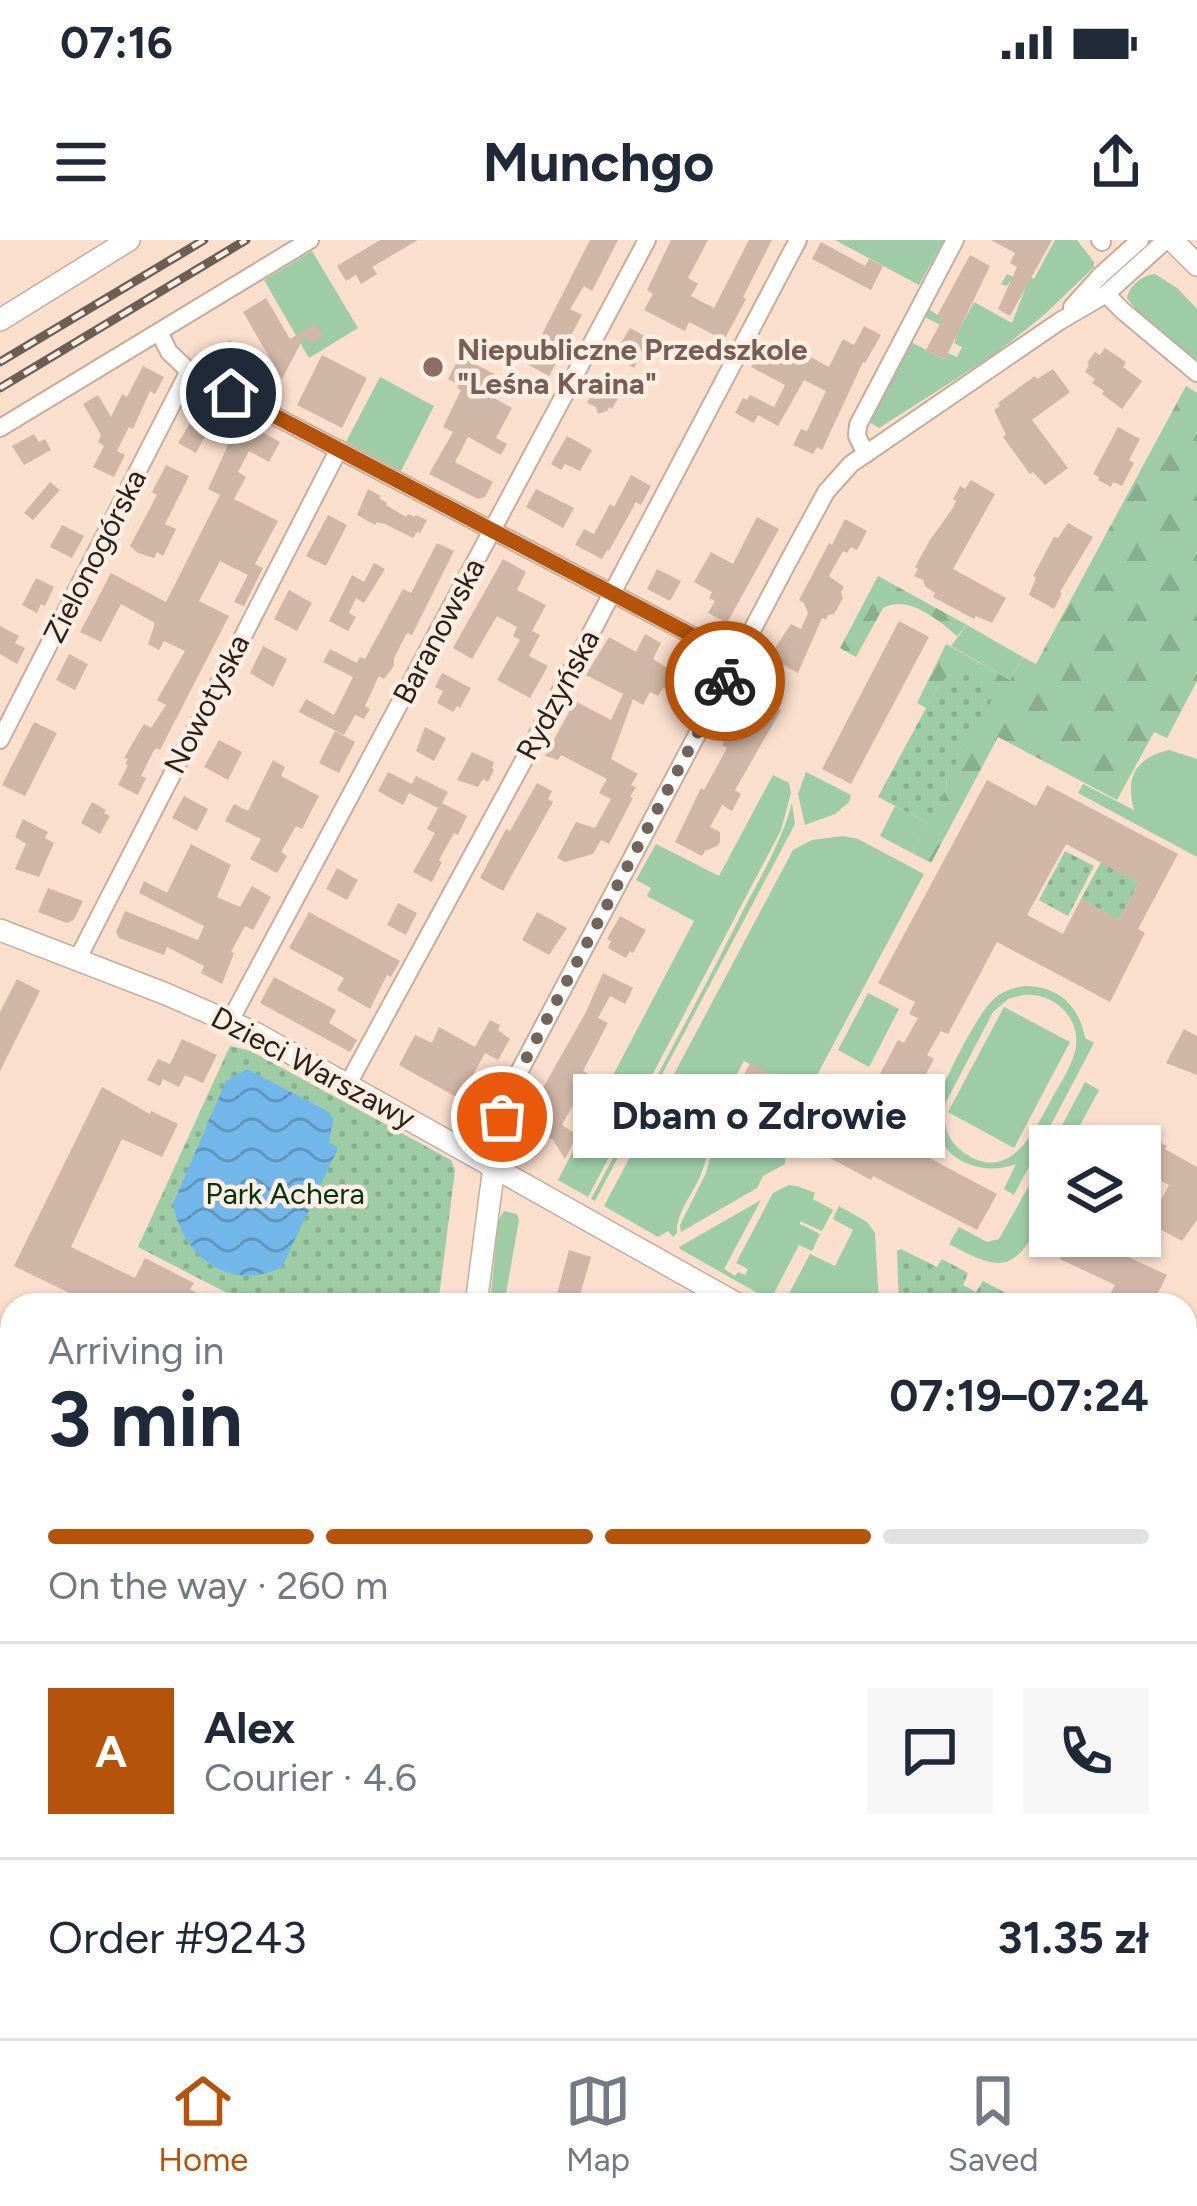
<!DOCTYPE html>
<meta charset="utf-8">
<style>
body{margin:0;font-family:Figtree,sans-serif;background:#f6f6f7;color:#1f2937;height:100vh;display:flex;flex-direction:column;font-size:45px;white-space:nowrap}
*{box-sizing:border-box;margin:0}
p{font-size:39px;color:#747a83}
.icon{flex:none;width:66px;height:66px;fill:none;stroke:currentColor;stroke-width:2;stroke-linecap:round;stroke-linejoin:round}
.map{position:relative;flex:1;overflow:hidden}
.panel{position:absolute;left:0px;top:1053px;width:1197px;height:747px;display:flex;flex-direction:column;background:#fff;border-radius:36px 36px 0 0;box-shadow:0 3px 9px #0004}
.panel>*{flex:none}
.buttons{position:absolute;left:1029px;top:885px;display:grid;gap:24px}
.buttons a{display:grid;place-items:center;width:132px;height:132px;border-radius:0px;background:#fff;box-shadow:0 3px 9px #0004;font-size:60px}
.pin{position:absolute;display:grid;place-items:center;width:102px;height:102px;color:#fff;margin:-51px;border:6px solid #fff;border-radius:50%;box-shadow:0 3px 12px #0007}
.courier{position:absolute;display:grid;place-items:center;width:120px;height:120px;margin:-60px;border:9px solid #b45309;border-radius:50%;background:#fff;color:#222;box-shadow:0 3px 15px #0007}
.bubble{position:absolute;height:84px;border-radius:0px;background:#fff;box-shadow:0 3px 9px #0004;font-size:39px;font-weight:700;line-height:84px;text-align:center}
.head em{font-style:normal;font-weight:700}
.head div{display:flex;flex-direction:column-reverse}
.head{display:flex;align-items:center;justify-content:space-between;height:204px;padding:0 48px}
h1{font-size:78px;font-weight:700;line-height:90px}
.bar{display:grid;grid-template-columns:repeat(4,1fr);gap:18px 12px;align-content:center;height:144px;padding:0 48px}
.bar i{height:15px;border-radius:9px;background:#e0e1e3}
.bar .active{background:#b45309}
.bar p{grid-column:span 4}
.line{display:flex;align-items:center;gap:30px;padding:0 48px;border-top:3px solid #e0e1e3}
.line div{flex:1}
.round{display:grid;place-items:center;flex:none;width:126px;height:126px;border-radius:0px;background:#f6f6f7}
.status{display:flex;justify-content:space-between;align-items:center;height:84px;padding:0 60px;background:#fff;direction:ltr}
.status svg{height:33px;fill:currentColor}
header{display:flex;justify-content:space-between;align-items:center;height:156px;padding:0 48px;background:#fff;font-size:54px;font-weight:700}
.dock{display:flex;justify-content:space-around;align-items:center;height:168px;border-top:3px solid #e0e1e3;background:#fff;font-size:33px;color:#747a83}
.dock a{display:grid;justify-items:center;gap:6px}
.dock .active{color:#b45309}
.map>svg:first-child{display:block}
</style>
<div class="status"><b>07:16</b><svg viewBox="0 0 49 12"><path d="M0 12V9h3v3zM5 12V6h3v6zM10 12V3h3v9zM15 12V0h3v12zM26 1h20v11H26zM47 4h2v5h-2z"/></svg></div>
<header><svg class="icon" aria-label="menu" viewBox="0 0 24 24"><path d="M4 6h16M4 12h16M4 18h16"/></svg>Munchgo<svg class="icon" aria-label="share" viewBox="0 0 24 24"><path d="M12 15V3M7 8l5-5 5 5M5 13v7h14v-7"/></svg></header>
<div class="map">
<svg width="1197" height="1798" viewBox="0 0 1197 1798">
<defs>
<pattern id="forest-firs" width="22" height="20" patternUnits="userSpaceOnUse" patternTransform="scale(3)"><rect width="22" height="20" fill="#9dcca5"/><path d="M5 1l3.5 6h-7zM16 11l3.5 6h-7z" fill="#87af8d"/></pattern>
<pattern id="park-dots" width="8" height="8" patternUnits="userSpaceOnUse" patternTransform="scale(3)"><rect width="8" height="8" fill="#9dcca5"/><path d="M2 2h.1M6 6h.1" fill="none" stroke="#87af8d" stroke-width="1.8" stroke-linecap="round"/></pattern>
<pattern id="water-waves" width="16" height="10" patternUnits="userSpaceOnUse" patternTransform="scale(3)"><rect width="16" height="10" fill="#72b7ea"/><path d="M0 5q4-4 8 0t8 0" fill="none" stroke="#5e94bd"/></pattern>
</defs>
<rect width="100%" height="100%" fill="#f9dfcc"/>
<g fill="#9dcca5" fill-rule="evenodd">
<polygon points="835,0 944,0 919,45"/>
<polygon points="1055,0 1077,0 1094,22 1094,27 1044,75 995,114 879,188 869,182 911,102 944,119 948,113 957,117 962,107 954,103 957,94 925,77 929,69 959,90 974,62 1012,83 1025,49 1010,41 1007,46 1001,44 1007,34 1021,41 1026,34 1034,39"/>
<polygon points="312,11 358,88 309,118 264,40"/>
<path d="M1155 34 1177 48 1197 69V125L1133 71 1135 68 1127 58C1129 46 1143 35 1155 34Z"/>
<polygon points="380,137 434,166 401,231 346,202"/>
<polygon points="967,385 1023,417 1010,440 951,406"/>
<path d="M1169 510 1197 519V617L1078 553 1083 544 1134 570C1125 538 1135 518 1169 510Z"/>
<polygon points="806,532 851,555 849,562 835,574 805,585 798,554"/>
<polygon points="773,535 789,543 791,553 781,590 588,957 558,940 694,681 647,656 651,648 636,640 656,604 719,636"/>
<path d="M792 563 795 584 595 961 591 959C639 869 688 780 734 689 754 647 780 608 792 563Z"/>
<polygon points="895,566 928,583 912,613 880,596"/>
<path d="M843 596 858 599 924 634 807 854 744 821 722 862 725 864C711 887 710 915 699 939 691 956 676 974 677 993L673 997 668 991 658 997 604 966 793 610 812 600Z"/>
<path d="M1025 746C1058 746 1079 765 1085 798L1094 803 1014 955 1004 949 1016 924C979 938 934 918 935 873 936 853 976 777 991 762 1000 752 1012 748 1025 746ZM1023 755C1056 752 1085 781 1074 815 1069 830 1060 844 1052 858 1035 890 1010 946 963 912 946 900 942 882 946 862L993 772 1008 759Z"/>
<polygon points="868,753 899,769 869,827 838,810"/>
<polygon points="1004,767 1070,802 1014,908 948,872"/>
<polygon points="1085,842 1099,850 1069,906 1051,906"/>
<polygon points="728,866 786,896 785,924 763,936 757,948 681,992 680,985 706,933 721,878"/>
<path d="M1044 919 1050 922V941L1033 973 1042 979C1014 1033 1001 1032 949 1004L959 987 987 1002 999 999Z"/>
<polygon points="789,945 800,947 815,953 813,959 833,970 822,991 800,981 800,984 820,994 812,1011 799,1005 773,1055 780,1059 777,1064 680,1009 679,1007 761,960 724,1029 735,1036 738,1032 745,1035 748,1029 736,1023 773,953"/>
<polygon points="839,966 867,982 875,993 879,1065 783,1065 810,1014 835,1026 853,990 833,979"/>
<polygon points="504,971 517,974 519,980 504,1065 490,1065 498,981"/>
</g>
<g fill="url(#forest-firs)">
<polygon points="1186,146 1197,153 1197,441 1167,498 1154,492 1117,560 998,497 931,623 912,613 947,546 938,446 926,468 917,463 946,404 1010,440 1023,417 1036,424"/>
<path d="M878 336 967 385 957 396C939 380 907 354 883 368L856 417 840 408Z"/>
</g>
<g fill="url(#park-dots)">
<polygon points="956,433 971,435 997,451 946,540 947,546 928,583 878,557 938,446 945,438"/>
<polygon points="1065,611 1094,626 1068,676 1039,660"/>
<polygon points="1101,622 1139,643 1119,680 1081,659"/>
<path d="M230 806 251 811 451 920 455 930 438 1065H257C248 1057 235 1057 225 1052L138 1007Z"/>
<polygon points="901,1009 937,1027 942,1019 968,1033 963,1045 976,1052 983,1041 1015,1058 1011,1065 899,1065 897,1011"/>
</g>
<path fill="url(#water-waves)" d="M247 829 329 872 333 879 329 902 338 908 282 1027C230 1053 183 1017 173 964L226 841Z"/>
<g fill="#d0b7a5" fill-rule="evenodd">
<polygon points="380,0 418,0 372,27 377,34 361,44 356,35 346,41 337,26"/>
<polygon points="590,0 618,0 592,51 584,46 570,69 582,75 549,136 527,124"/>
<polygon points="671,0 708,0 688,38 698,44 691,56 714,68 749,0 772,0 743,57 746,59 724,100 689,82 685,91 644,70 653,54 647,50"/>
<polygon points="991,0 1052,0 1010,76 998,69 1017,27 1010,23 1015,13"/>
<polygon points="821,2 865,26 869,19 883,26 871,50 812,19"/>
<polygon points="970,15 990,26 945,119 926,110 943,78 937,76"/>
<polygon points="266,58 290,99 315,84 323,96 310,104 305,95 282,139 243,72"/>
<polygon points="864,86 881,95 865,123 863,122 822,210 817,207 813,214 793,205 801,189 807,191 826,151 804,140 778,186 758,175 754,183 735,173 743,158 747,160 750,155 774,167 785,145 751,127 763,105 800,124 805,114 829,127 843,99 854,105"/>
<polygon points="630,88 648,98 634,128 613,116"/>
<polygon points="229,100 253,113 241,136 217,123"/>
<polygon points="1105,108 1126,122 1123,127 1142,141 1122,169 1102,154 1104,151 1092,143 1095,139 1085,132 1089,125 1087,123 1095,112 1100,115"/>
<polygon points="322,115 367,138 342,188 297,165"/>
<polygon points="460,116 496,135 487,154 512,168 496,198 507,204 501,215 468,197 455,222 493,242 485,257 478,259 429,234 453,192 443,187 461,150 457,148 459,145 448,139"/>
<polygon points="143,126 164,137 155,154 150,151 133,189 129,187 117,211 125,215 114,237 93,227 104,206 98,202 101,195 83,164 98,155 111,177 122,154 127,157"/>
<polygon points="1053,129 1070,152 1032,180 1068,228 1045,245 1033,232 1030,234 1003,197 1006,195 994,170 1000,166 998,163 1035,136 1037,139"/>
<polygon points="600,139 622,151 612,169 609,167 607,171 598,174 596,167 587,163"/>
<polygon points="198,170 225,184 227,181 252,194 255,188 280,202 269,222 249,211 238,232 246,237 234,259 278,281 255,324 263,328 244,366 234,362 248,335 220,321 199,361 229,376 160,510 156,508 153,512 141,536 146,538 138,555 118,545 128,525 125,524 128,519 124,518 144,484 151,488 166,465 157,460 185,411 164,401 159,410 148,404 155,383 121,364 101,402 80,392 111,333 166,362 220,255 208,249 228,205 206,194 196,213 178,203"/>
<polygon points="1118,187 1140,199 1129,220 1134,223 1122,246 1113,242 1111,247 1098,240 1099,237 1093,234"/>
<polygon points="34,194 39,202 45,199 51,210 24,225 12,206"/>
<polygon points="567,196 592,210 580,231 565,224 561,230 551,224"/>
<polygon points="166,225 189,236 165,284 176,289 163,316 157,312 154,318 138,313 130,306 157,255 152,252"/>
<polygon points="631,235 651,246 641,265 636,262 609,311 607,310 602,319 575,305 584,289 594,294 610,264 614,267"/>
<polygon points="971,240 995,254 953,329 1006,358 992,383 976,376 974,379 933,357 935,353 925,346 923,340 914,336 918,329 915,327 930,300 953,268 956,261 953,259 960,246 965,249"/>
<polygon points="50,242 60,250 33,280 24,273"/>
<polygon points="368,249 381,256 379,258 387,263 386,265 406,277 408,274 415,277 416,275 427,280 420,293 417,292 413,298 385,284 377,282 375,285 357,275"/>
<polygon points="536,249 574,268 563,288 526,267"/>
<polygon points="328,275 347,285 326,326 306,316"/>
<polygon points="757,277 779,289 727,383 708,373 715,361 709,358 712,352 694,342 711,312 733,324"/>
<polygon points="845,279 867,291 857,310 851,307 847,313 843,311 829,336 844,347 841,352 843,358 834,374 828,375 826,380 822,378 798,433 769,417 791,384 801,389 808,373 804,363 799,360 829,303 832,305"/>
<polygon points="1068,283 1093,297 1060,352 1062,353 1054,369 1029,355 1036,338 1033,336 1054,297 1058,298"/>
<polygon points="62,285 84,296 72,318 50,307"/>
<polygon points="437,303 454,311 412,395 407,393 394,418 394,426 384,439 379,436 365,466 370,469 364,479 355,475 344,495 299,472 306,459 334,475 353,437 323,422 330,409 357,423 360,417 365,419 403,349 411,353"/>
<polygon points="503,319 526,332 517,350 546,365 532,391 540,395 529,416 548,426 530,458 497,440 520,400 513,396 517,387 497,376 472,419 453,408"/>
<polygon points="374,323 385,329 364,363 356,358 349,373 356,377 348,391 329,381 352,335 364,342"/>
<polygon points="657,329 681,341 670,361 647,349"/>
<polygon points="36,338 54,347 45,366 41,364 37,373 22,365"/>
<polygon points="289,350 312,363 297,391 274,379"/>
<polygon points="899,381 929,397 851,544 822,529"/>
<polygon points="0,386 19,396 15,403 25,408 17,424 0,414"/>
<polygon points="645,394 661,403 653,419 686,440 678,455 663,448 658,456 650,452 643,465 633,459 611,519 638,534 631,545 636,547 630,557 633,558 609,604 601,600 593,614 565,622 557,618 576,582 595,588 611,559 599,553 607,539 561,515 558,520 545,516 575,461 611,480 623,454 586,435 609,397 636,412"/>
<polygon points="263,406 287,419 273,447 250,433"/>
<polygon points="69,414 88,424 75,450 56,440"/>
<polygon points="442,433 471,448 460,468 457,466 453,472 437,463 443,451 435,447"/>
<polygon points="757,449 782,462 779,469 781,470 735,550 741,554 732,571 722,565 710,587 720,592 720,602 717,606 705,611 702,616 675,602 701,548 704,550 727,508 722,505 728,494 732,496"/>
<polygon points="34,482 57,493 25,556 2,545"/>
<polygon points="425,487 446,498 434,521 416,511"/>
<polygon points="335,491 355,502 339,533 319,523"/>
<polygon points="219,500 242,512 228,540 204,527"/>
<polygon points="472,512 494,522 492,528 494,530 488,542 483,539 478,547 457,540"/>
<polygon points="273,520 285,527 281,536 319,556 302,589 296,586 281,612 287,616 277,633 250,619 261,599 225,581 234,564 248,571"/>
<polygon points="388,532 412,544 416,536 448,552 442,563 467,576 458,595 454,593 439,620 442,622 432,642 413,632 435,593 427,589 438,568 409,553 403,565 378,551"/>
<path d="M987 540 1036 566 1047 545 1178 614 1138 689 1145 693 1110 762 997 702 948 794 941 791 927 815 934 819 892 898 997 954 977 990 873 936 871 940 824 915 827 910 731 860 750 823 856 879 898 800 904 803 918 778 909 774 915 762 878 743ZM1066 604 1139 643 1119 680 1081 659 1063 694 1027 675Z"/>
<polygon points="537,543 552,551 548,559 553,562 503,651 480,638 506,589 510,591"/>
<polygon points="184,556 208,569 197,591 172,578"/>
<polygon points="92,562 106,570 104,573 110,576 100,594 81,583"/>
<polygon points="23,579 48,592 45,598 54,603 39,637 15,629 26,604 15,597"/>
<polygon points="191,604 231,625 217,657 240,667 252,646 271,657 253,690 245,686 231,712 234,713 222,744 201,733 204,726 167,707 164,715 119,698 116,692 125,671 198,700 204,686 139,653 144,641 167,653"/>
<polygon points="337,628 358,640 347,660 326,649"/>
<polygon points="48,648 83,661 74,680 67,683 38,672"/>
<polygon points="398,663 417,673 406,695 387,685"/>
<polygon points="309,672 400,721 391,737 387,735 370,769 337,750 344,738 289,708"/>
<polygon points="537,672 567,688 549,715 522,700"/>
<polygon points="620,676 646,690 633,713 630,711 626,718 608,708 611,701 607,699"/>
<polygon points="603,733 633,748 625,764 610,756 598,778 608,783 583,831 600,840 590,859 579,854 562,885 577,895 565,919 553,900 539,893 529,895 534,884 534,872 543,855 540,853 586,772"/>
<polygon points="274,737 336,770 329,783 357,800 350,812 260,763"/>
<polygon points="17,739 40,751 0,831 0,772"/>
<polygon points="490,780 500,785 498,790 510,799 498,820 485,813 460,859 399,825 415,795 432,803 439,787 475,807"/>
<polygon points="1184,789 1197,796 1197,835 1166,823"/>
<polygon points="182,799 217,815 203,843 185,835 179,847 163,839 160,846 147,840 158,819 170,824"/>
<polygon points="102,847 150,874 151,871 178,884 162,917 122,899 71,1007 135,1038 145,1018 194,1043 190,1049 197,1053 191,1065 94,1065 14,1026"/>
<polygon points="1131,887 1167,906 1165,909 1197,927 1197,980 1182,1001 1149,983 1169,945 1140,930 1140,906 1121,906"/>
<polygon points="1072,996 1100,996 1115,1004 1113,1006 1125,1013 1124,1015 1167,1035 1152,1065 1104,1065 1115,1045 1060,1019"/>
<polygon points="569,1010 591,1017 577,1065 560,1065 562,1056 557,1054"/>
<polygon points="12,1061 12,1136 0,1130 0,1083"/>
<polygon points="1185,1235 1197,1239 1197,1279 1185,1275"/>
<polygon points="1185,1537 1197,1543 1197,1585 1185,1579"/>
<polygon points="12,1608 12,1667 0,1689 0,1631"/>
<polygon points="1197,1725 1197,1780 1185,1773 1185,1747"/>
</g>
<g fill="none" stroke-linecap="round" stroke-linejoin="round">
<defs>
<g id="street">
<polyline points="1100,0 1102,2"/>
<polyline points="1106,54 1123,71 1197,133"/>
<polyline points="1072,67 1100,36 1140,0"/>
<polyline points="159,92 169,112 189,131 737,419"/>
<polyline points="0,188 310,0"/>
<polyline points="866,214 857,196 858,185 955,0"/>
<polyline points="0,500 189,131"/>
<polyline points="77,720 339,209"/>
<polyline points="230,781 647,0"/>
<polyline points="348,844 531,507 798,0"/>
<polyline points="494,926 502,877 517,836 788,322 826,252 851,224 1060,81 1106,54 1166,0"/>
<polyline points="0,1281 12,1284"/>
<polyline points="1185,1479 1197,1457"/>
<polyline points="1185,1494 1197,1500"/>
<polyline points="0,1519 12,1526"/>
<polyline points="1185,1604 1197,1610"/>
<polyline points="0,1752 12,1729"/>
<polyline points="1089,1788 1105,1798"/>
<polyline points="1155,1788 1171,1798"/>
<polyline points="499,1798 502,1791"/>
<polyline points="734,1798 735,1796"/>
<polyline points="761,1798 766,1788"/>
<polyline points="1020,1798 1026,1795 1039,1798"/>
</g>
<g id="secondary">
<polyline points="1172,0 1197,25"/>
<polyline points="0,80 129,0"/>
<polyline points="0,690 166,754 255,793 739,1065"/>
<polyline points="476,1065 494,926"/>
<polyline points="1185,1319 1197,1326"/>
<polyline points="261,1798 267,1788"/>
</g>
</defs>
<use href="#street" stroke="#c6ae9c" stroke-width="20"/>
<use href="#secondary" stroke="#c6ae9c" stroke-width="24"/>
<use href="#street" stroke="#fff" stroke-width="16"/>
<use href="#secondary" stroke="#fff" stroke-width="21"/>
<defs>
<g id="rail">
<polyline points="0,122 204,0"/>
<polyline points="0,148 246,0"/>
</g>
</defs>
<use href="#rail" stroke="#6c5e53" stroke-width="9"/>
<use href="#rail" stroke="#feeee3" stroke-width="4.5" stroke-dasharray="14" stroke-linecap="butt"/>
</g>
<g fill="none" stroke-linecap="round" stroke-linejoin="round">
<polyline stroke="#736459" stroke-width="12" stroke-dasharray="0 21.6" points="502,877 517,836 725,441"/>
<polyline stroke="#b45309" stroke-width="15" points="231,153 737,419 725,441"/>
</g>
<circle fill="#8d6e63" stroke="#feeee3" stroke-width="4.5" cx="433" cy="127" r="12"/>
<g text-anchor="middle" stroke-width="9" stroke-linejoin="round" paint-order="stroke">
<g font-size="30" font-weight="bold" fill="#785e54" stroke="#feeee3" text-anchor="start">
<text x="457" y="120">Niepubliczne Przedszkole<tspan x="457" dy="34">"Leśna Kraina"</tspan></text>
</g>
<g font-size="30" fill="#2b221b" stroke="#feeee3">
<text transform="translate(95 316) rotate(-63)" y="10">Zielonogórska</text>
<text transform="translate(439 391) rotate(-62)" y="10">Baranowska</text>
<text transform="translate(558 455) rotate(-62)" y="10">Rydzyńska</text>
<text transform="translate(207 464) rotate(-63)" y="10">Nowotyska</text>
<text transform="translate(313 828) rotate(28)" y="10">Dzieci Warszawy</text>
</g>
<g font-size="30" fill="#003412" stroke="#feeee3">
<text x="285" y="964">Park Achera</text>
</g>
</g>
</svg>
<div class="buttons">
<a><svg class="icon" aria-label="layers" viewBox="0 0 24 24"><path d="M12 4l9 5-9 5-9-5zM3 14l9 5 9-5"/></svg></a>
</div>
<div class="pin" style="left:502px;top:877px;background:#ea580c"><svg class="icon" aria-label="bag" viewBox="0 0 24 24"><path d="M5 8h14l-1 12H6zM9 8a3 3 0 0 1 6 0"/></svg></div>
<div class="pin" style="left:231px;top:153px;background:#1f2937"><svg class="icon" aria-label="home" viewBox="0 0 24 24"><path d="M3 11l9-7 9 7M6 9v11h12V9"/></svg></div>
<div class="courier" style="left:725px;top:441px"><svg class="icon" aria-label="bike" viewBox="0 0 24 24"><circle cx="6" cy="16" r="4"/><circle cx="18" cy="16" r="4"/><path d="M6 16l4-8h5l3 8M10 8l3 8H6M13 5h3"/></svg></div>
<div class="bubble" style="left:573px;top:834px;width:372px">Dbam o Zdrowie</div>
<section class="panel">
<div class="head"><div><h1>3 min</h1><p>Arriving in</p></div><em>07:19–07:24</em></div>
<div class="bar"><i class="active"></i><i class="active"></i><i class="active"></i><i></i><p>On the way · 260 m</p></div>
<div class="line" style="height:216px"><b class="round" style="background:#b45309;color:#fff">A</b><div><b>Alex</b><p>Courier · 4.6</p></div><a class="round"><svg class="icon" aria-label="chat" viewBox="0 0 24 24"><path d="M4 5h16v11H9l-5 4z"/></svg></a><a class="round"><svg class="icon" aria-label="phone" viewBox="0 0 24 24"><path d="M5 4h4l2 5-3 2q2 4 5 5l2-3 5 2v4C11 20 4 13 5 4z"/></svg></a></div>
<div class="line" style="height:156px"><div>Order #9243</div><b>31.35 zł</b></div>
</section>
</div>
<nav class="dock">
<a class="active"><svg class="icon" aria-label="home" viewBox="0 0 24 24"><path d="M3 11l9-7 9 7M6 9v11h12V9"/></svg>Home</a>
<a><svg class="icon" aria-label="map" viewBox="0 0 24 24"><path d="M3 6l6-2 6 2 6-2v14l-6 2-6-2-6 2zM9 4v14M15 6v14"/></svg>Map</a>
<a><svg class="icon" aria-label="saved" viewBox="0 0 24 24"><path d="M7 4h10v16l-5-4-5 4z"/></svg>Saved</a>
</nav>
